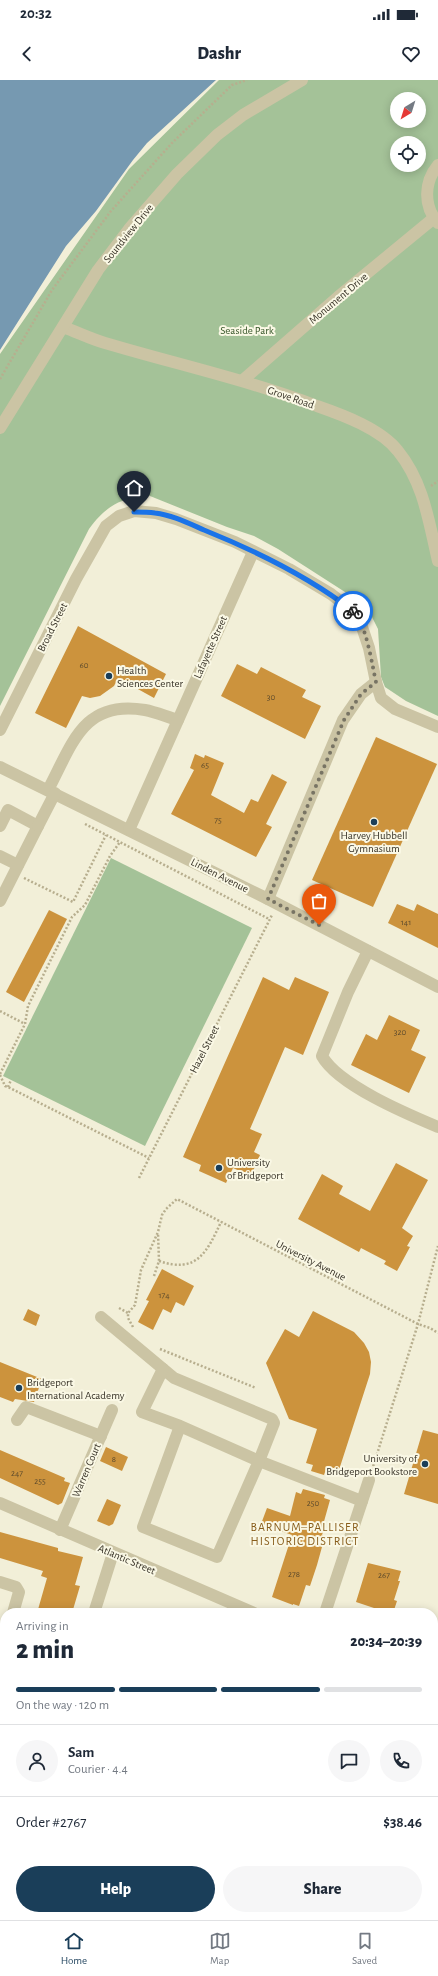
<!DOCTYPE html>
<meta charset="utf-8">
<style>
body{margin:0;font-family:"Alegreya Sans",sans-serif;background:#f6f6f7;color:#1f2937;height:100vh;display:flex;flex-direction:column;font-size:15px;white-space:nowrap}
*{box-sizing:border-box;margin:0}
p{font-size:13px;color:#747a83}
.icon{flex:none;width:22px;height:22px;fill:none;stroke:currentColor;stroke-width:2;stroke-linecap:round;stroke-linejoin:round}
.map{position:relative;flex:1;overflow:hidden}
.drawer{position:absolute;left:0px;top:1528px;width:438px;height:312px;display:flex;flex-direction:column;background:#fff;border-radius:16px 16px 0 0;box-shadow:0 2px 10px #0003}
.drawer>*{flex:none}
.needle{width:26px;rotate:218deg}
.tools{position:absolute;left:390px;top:12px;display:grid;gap:8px}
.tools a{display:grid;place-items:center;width:36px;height:36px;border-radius:50%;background:#fff;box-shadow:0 2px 10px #0003;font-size:20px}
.pin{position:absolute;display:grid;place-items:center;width:34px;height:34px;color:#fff;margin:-41px -17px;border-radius:50% 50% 50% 0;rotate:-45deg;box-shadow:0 0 4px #0007}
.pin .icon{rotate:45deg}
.courier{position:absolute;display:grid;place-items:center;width:40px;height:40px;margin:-20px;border:3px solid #1a73e8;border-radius:50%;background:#fff;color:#222;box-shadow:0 1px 5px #0007}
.overview em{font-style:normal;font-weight:800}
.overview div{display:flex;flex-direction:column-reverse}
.overview{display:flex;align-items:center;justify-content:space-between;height:68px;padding:0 16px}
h1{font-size:26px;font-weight:800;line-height:30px}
.bar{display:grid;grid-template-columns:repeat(4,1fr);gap:6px 4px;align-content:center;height:48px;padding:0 16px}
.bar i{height:5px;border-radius:3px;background:#e0e1e3}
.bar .selected{background:#1a3e59}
.bar p{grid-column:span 4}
.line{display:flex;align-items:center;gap:10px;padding:0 16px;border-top:1px solid #e0e1e3}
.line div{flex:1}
.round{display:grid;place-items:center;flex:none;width:42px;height:42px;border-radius:21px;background:#f6f6f7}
.button{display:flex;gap:8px;margin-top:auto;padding:8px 16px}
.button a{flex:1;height:46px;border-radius:24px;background:#1a3e59;color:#fff;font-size:16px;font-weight:800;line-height:46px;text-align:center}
.button a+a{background:#f6f6f7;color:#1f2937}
.status{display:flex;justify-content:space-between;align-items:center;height:28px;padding:0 20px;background:#fff;direction:ltr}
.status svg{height:11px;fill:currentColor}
header{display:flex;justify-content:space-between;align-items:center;height:52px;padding:0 16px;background:#fff;font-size:18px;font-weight:800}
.tab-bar{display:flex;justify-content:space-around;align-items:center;height:56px;border-top:1px solid #e0e1e3;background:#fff;font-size:11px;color:#747a83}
.tab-bar a{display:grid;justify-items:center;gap:2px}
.tab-bar .selected{color:#1a3e59}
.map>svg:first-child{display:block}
</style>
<div class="status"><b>20:32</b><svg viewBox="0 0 49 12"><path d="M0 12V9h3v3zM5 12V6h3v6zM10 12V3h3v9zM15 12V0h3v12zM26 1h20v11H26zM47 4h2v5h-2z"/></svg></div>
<header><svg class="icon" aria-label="back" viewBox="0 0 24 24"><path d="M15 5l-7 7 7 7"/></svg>Dashr<svg class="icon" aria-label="heart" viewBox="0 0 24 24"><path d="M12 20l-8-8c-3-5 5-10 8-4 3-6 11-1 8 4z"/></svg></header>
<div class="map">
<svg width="438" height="1840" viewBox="0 0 438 1840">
<rect width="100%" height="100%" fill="#f2efd8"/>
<g fill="#a4c298" fill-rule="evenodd">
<path d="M217 0H438V636L406 621 385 607 381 597 378 549 372 537 359 521 278 469 254 456 227 447 145 414C117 421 106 426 89 449L0 626V272L128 88ZM397 19H419V41H397ZM397 63H419V85H397Z"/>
<polygon points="111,778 252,848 145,1066 3,996"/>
</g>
<polygon fill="#7699b1" points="0,0 217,0 128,88 0,272"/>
<polygon fill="#f2efd8" points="216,0 219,0 129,89 0,274 0,270 66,166 96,131 133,80 147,63"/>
<g fill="#cc933d">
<polygon points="78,546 166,594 154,618 118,598 114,606 100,616 90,618 82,616 66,648 35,633"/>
<polygon points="237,584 257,594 261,587 306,610 302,617 321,626 305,659 221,616"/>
<polygon points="376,657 437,684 373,827 312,800"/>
<polygon points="195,674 204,678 205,675 224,683 211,715 244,733 251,719 258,722 272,694 287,702 266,744 272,747 256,777 171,734 194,690 190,688"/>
<polygon points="397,824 414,831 417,824 438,834 438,868 388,843"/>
<polygon points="49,830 67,839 24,922 6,912"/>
<polygon points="263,897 289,910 295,897 329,912 303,975 285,967 250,1049 262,1054 254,1072 260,1075 251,1096 233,1088 226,1103 199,1091 201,1085 183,1077"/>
<polygon points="389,935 420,950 411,970 426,977 409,1013 351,985 366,954 377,960"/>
<polygon points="396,1083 428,1100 402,1148 413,1156 407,1166 410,1167 397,1191 384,1184 386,1181 361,1168 359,1172 298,1139 322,1094 343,1106 339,1114 370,1131"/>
<polygon points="162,1189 194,1206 184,1226 176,1222 171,1233 163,1229 153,1250 138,1242 149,1221 146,1220"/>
<polygon points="28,1229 40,1235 36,1246 23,1240"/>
<polygon points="313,1231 354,1252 364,1263 369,1272 371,1282 370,1294 338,1393 326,1389 324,1395 311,1391 313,1385 306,1383 317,1349 289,1339 266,1283 285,1249 299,1257"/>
<polygon points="0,1282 42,1299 34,1322 15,1319 13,1322 0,1317"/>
<polygon points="423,1350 438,1354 438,1424 404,1414"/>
<polygon points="106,1367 128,1377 122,1391 100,1381"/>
<polygon points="0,1370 65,1398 64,1401 70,1403 62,1423 58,1425 0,1398"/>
<polygon points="303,1409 325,1415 324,1418 330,1420 323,1445 325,1446 322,1455 325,1456 317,1485 310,1506 306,1505 299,1526 293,1524 293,1525 272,1517 292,1455 261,1444 267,1428 290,1436 296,1412 301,1414"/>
<polygon points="107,1419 121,1425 113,1444 109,1446 97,1441"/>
<polygon points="0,1452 58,1468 58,1471 83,1477 75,1505 80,1506 72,1533 37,1533 47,1498 41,1496 43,1491 0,1478"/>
<polygon points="368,1483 401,1491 398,1501 400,1501 394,1520 397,1521 393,1533 372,1533 374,1528 356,1522"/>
</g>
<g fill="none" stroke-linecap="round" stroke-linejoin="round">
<g stroke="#b7ae8e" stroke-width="2.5" stroke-dasharray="2 2" stroke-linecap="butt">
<polyline points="0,299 52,210 111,131 172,63 232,5 247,0"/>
<polyline points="431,406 438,401"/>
<polyline points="85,744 269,839"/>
<polyline points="24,798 73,822 106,755"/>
<polyline points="0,931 25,944"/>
<polyline points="0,994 25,944 28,926 72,837 85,825 110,776 120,762"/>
<polyline points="0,995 5,1006 8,1007 149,1078"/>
<polyline points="8,1007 11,1000"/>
<polyline points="139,1098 272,835"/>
<path d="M159 1181C197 1194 207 1172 221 1142"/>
<polyline points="154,1196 159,1181 158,1153"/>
<polyline points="119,1228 128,1233"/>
<polyline points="133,1247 128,1238 128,1233 135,1225 141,1190 158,1152 162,1135 166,1129 177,1119 418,1244 430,1248 438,1253"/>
<polyline points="160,1269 256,1308"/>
<polyline points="372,1390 418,1244 438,1166"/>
</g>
<g stroke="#cbc4a4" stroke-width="12">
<path d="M438 85C424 102 423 126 438 143"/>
<path d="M63 247C77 252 91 259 105 263 176 284 248 300 317 326 343 335 381 349 398 371 424 403 429 443 438 481"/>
<polyline points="243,300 338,217 434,138"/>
<polyline points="0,348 98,190 129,149 177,94 217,55 243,35 302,0"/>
<polyline points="0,650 76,499 106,446 119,436 134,431 156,433 176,439 235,462 289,489 331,514 358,535 369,568 376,602 381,618 395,629 438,647"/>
<polyline points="0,687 268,819 438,907"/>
<path d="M48 710C72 665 83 619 145 630 156 632 167 637 178 640"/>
<polyline points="0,746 8,730 38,746 0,821"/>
<polyline points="38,746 55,713"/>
<polyline points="129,750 253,472"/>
<polyline points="0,776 18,785"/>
<polyline points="268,819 343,640 361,614 376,602"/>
<path d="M368 871 348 912 322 976C338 1005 407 1034 438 1047"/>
<polyline points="101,1237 174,1298 272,1339 274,1343 259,1381 362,1421"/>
<polyline points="163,1289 142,1332 180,1346 143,1447 217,1477 259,1381 180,1346"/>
<polyline points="17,1340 26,1327 101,1356"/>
<polyline points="0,1423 254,1533"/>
<polyline points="60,1450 112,1330"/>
<polyline points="0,1502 16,1507 19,1512 13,1533"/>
<polyline points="94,1533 113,1473"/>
<polyline points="325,1533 369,1400"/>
<polyline points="0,1575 5,1565"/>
<polyline points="433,1610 438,1612"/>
<polyline points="0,1689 5,1690"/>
<polyline points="433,1810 438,1812"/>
<polyline points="0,1820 5,1804"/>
<polyline points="29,1840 30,1835"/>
<polyline points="95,1840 96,1835"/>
<polyline points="227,1840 228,1835"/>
</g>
</g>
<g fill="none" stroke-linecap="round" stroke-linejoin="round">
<path stroke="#787464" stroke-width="4" stroke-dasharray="0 7.2" d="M319 845 268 819 344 640 361 614 376 602C372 585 366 542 353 531"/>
<path stroke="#1a73e8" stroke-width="5" d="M134 432C141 432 148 432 155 433 172 435 188 443 204 450 256 471 308 496 353 531"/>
</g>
<g fill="#1a3e59" stroke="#faf8e5" stroke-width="1.5">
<circle cx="109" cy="596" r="4"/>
<circle cx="374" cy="742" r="4"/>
<circle cx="219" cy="1088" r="4"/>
<circle cx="19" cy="1308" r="4"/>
<circle cx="425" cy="1384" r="4"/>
</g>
<g text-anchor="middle" stroke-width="4" stroke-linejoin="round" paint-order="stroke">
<g font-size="9" fill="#5c4a2c">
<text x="84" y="588">60</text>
<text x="271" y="620">30</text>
<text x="205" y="688">65</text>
<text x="218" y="743">75</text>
<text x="406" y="845">141</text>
<text x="400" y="955">320</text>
<text x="164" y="1218">174</text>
<text x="114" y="1382">8</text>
<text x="17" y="1396">247</text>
<text x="40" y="1404">255</text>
<text x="313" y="1426">250</text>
<text x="294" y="1497">278</text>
<text x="384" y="1498">267</text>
</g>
<g font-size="11" fill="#363126" stroke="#faf8e5">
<text transform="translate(128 153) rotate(-51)" y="4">Soundview Drive</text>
<text transform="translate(338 218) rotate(-40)" y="4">Monument Drive</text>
<text transform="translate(291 317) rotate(19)" y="4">Grove Road</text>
<text transform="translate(52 547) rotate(-63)" y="4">Broad Street</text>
<text transform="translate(210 567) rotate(-66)" y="4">Lafayette Street</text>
<text transform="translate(220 795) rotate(27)" y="4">Linden Avenue</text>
<text transform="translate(204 969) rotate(-63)" y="4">Hazel Street</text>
<text transform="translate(311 1180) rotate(27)" y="4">University Avenue</text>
<text transform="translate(86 1390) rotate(-67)" y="4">Warren Court</text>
<text transform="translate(127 1479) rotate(23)" y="4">Atlantic Street</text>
</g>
<g font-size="11" fill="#355528" stroke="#faf8e5">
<text x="247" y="254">Seaside Park</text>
</g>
<g font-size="11" fill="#363126" stroke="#faf8e5" text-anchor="start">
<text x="117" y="594">Health<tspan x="117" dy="13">Sciences Center</tspan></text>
<text x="374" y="759" text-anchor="middle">Harvey Hubbell<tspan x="374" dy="13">Gymnasium</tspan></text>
<text x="227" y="1086">University<tspan x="227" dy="13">of Bridgeport</tspan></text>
<text x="27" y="1306">Bridgeport<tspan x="27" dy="13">International Academy</tspan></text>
<text x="417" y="1382" text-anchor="end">University of<tspan x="417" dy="13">Bridgeport Bookstore</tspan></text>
</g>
<g font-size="12" letter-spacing="1" fill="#885d1b" stroke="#faf8e5">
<text x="305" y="1451">BARNUM–PALLISER<tspan x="305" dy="14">HISTORIC DISTRICT</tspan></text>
</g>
</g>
</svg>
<div class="tools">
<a><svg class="needle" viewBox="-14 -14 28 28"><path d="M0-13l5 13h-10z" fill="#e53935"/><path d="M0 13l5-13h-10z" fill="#747a83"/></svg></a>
<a><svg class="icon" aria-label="locate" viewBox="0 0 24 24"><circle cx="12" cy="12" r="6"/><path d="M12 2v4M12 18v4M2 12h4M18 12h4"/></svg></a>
</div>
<div class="pin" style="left:319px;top:845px;background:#ea580c"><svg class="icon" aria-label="bag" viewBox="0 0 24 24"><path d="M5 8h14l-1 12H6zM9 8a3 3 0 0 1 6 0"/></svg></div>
<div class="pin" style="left:134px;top:432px;background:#1f2937"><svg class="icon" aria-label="home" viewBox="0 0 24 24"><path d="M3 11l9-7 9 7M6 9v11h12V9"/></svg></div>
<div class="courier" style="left:353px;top:531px"><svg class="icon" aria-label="bike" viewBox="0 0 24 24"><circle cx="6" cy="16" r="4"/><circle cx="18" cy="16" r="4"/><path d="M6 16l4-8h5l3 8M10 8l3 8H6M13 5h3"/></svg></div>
<section class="drawer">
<div class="overview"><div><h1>2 min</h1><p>Arriving in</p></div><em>20:34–20:39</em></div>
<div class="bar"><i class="selected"></i><i class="selected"></i><i class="selected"></i><i></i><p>On the way · 120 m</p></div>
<div class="line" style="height:72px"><a class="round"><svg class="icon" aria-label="person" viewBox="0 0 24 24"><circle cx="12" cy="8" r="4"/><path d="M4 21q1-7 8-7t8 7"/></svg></a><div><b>Sam</b><p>Courier · 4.4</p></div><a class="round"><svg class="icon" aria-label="chat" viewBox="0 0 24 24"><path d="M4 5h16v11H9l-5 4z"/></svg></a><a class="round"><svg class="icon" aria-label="phone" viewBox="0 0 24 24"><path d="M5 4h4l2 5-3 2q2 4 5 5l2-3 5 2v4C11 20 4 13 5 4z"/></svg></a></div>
<div class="line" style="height:52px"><div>Order #2767</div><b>$38.46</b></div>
<div class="button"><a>Help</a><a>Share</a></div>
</section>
</div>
<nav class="tab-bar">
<a class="selected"><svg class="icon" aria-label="home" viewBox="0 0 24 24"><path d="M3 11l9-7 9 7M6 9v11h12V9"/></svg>Home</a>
<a><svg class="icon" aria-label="map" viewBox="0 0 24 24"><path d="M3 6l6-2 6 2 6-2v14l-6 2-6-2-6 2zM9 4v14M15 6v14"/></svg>Map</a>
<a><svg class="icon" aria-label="saved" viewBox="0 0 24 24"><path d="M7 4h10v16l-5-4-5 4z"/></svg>Saved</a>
</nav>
